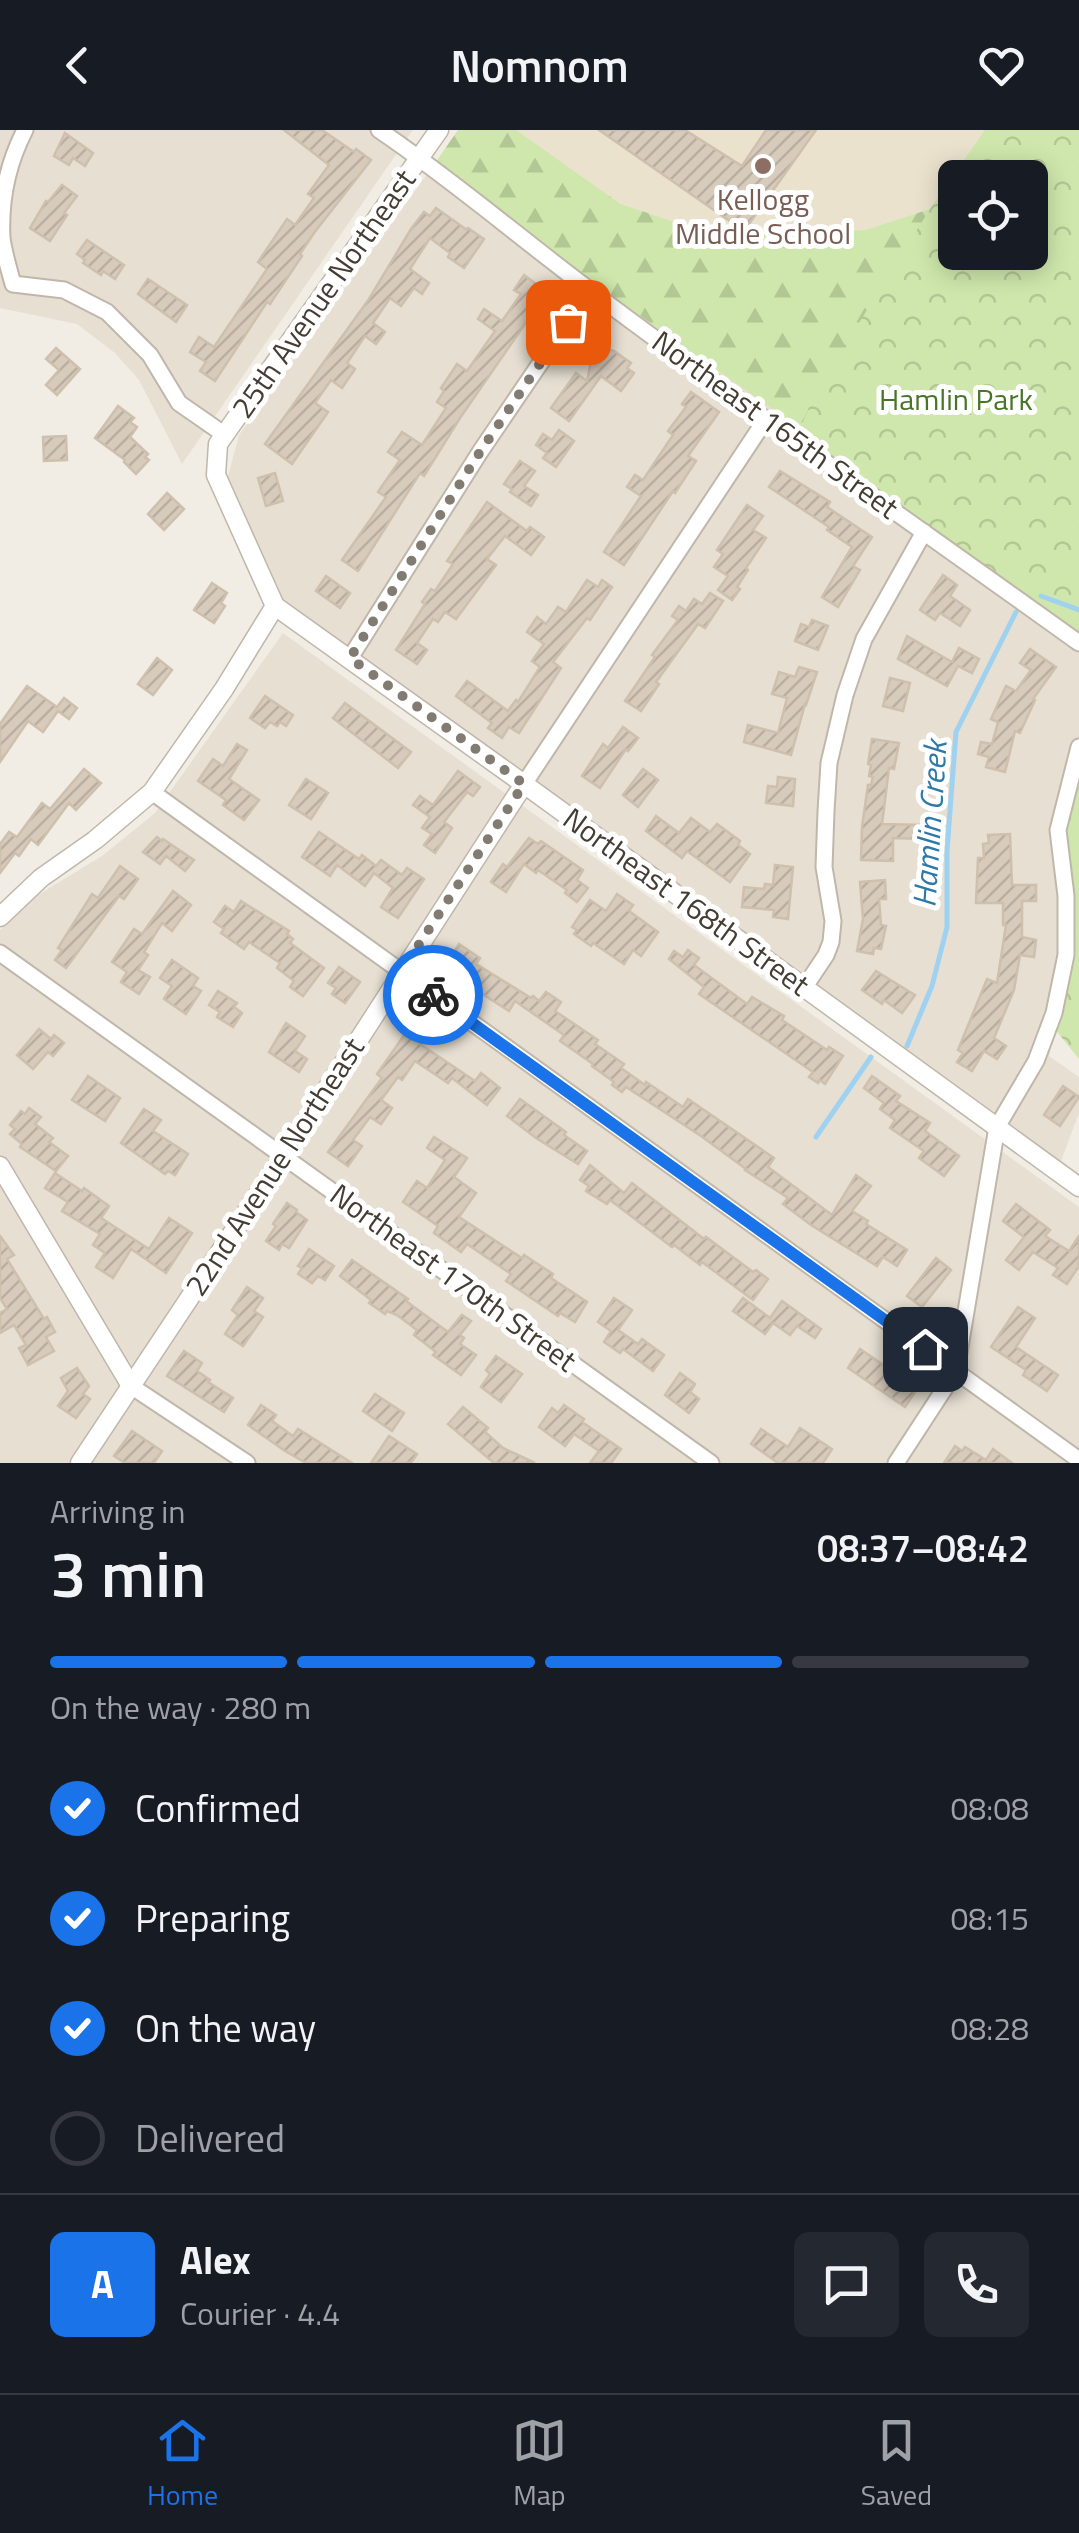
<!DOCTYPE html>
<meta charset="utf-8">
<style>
body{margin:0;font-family:"Titillium Web",sans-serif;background:#242831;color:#f1f3f6;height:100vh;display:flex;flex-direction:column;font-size:38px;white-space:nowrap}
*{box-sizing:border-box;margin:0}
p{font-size:32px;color:#9ea1a6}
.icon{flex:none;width:55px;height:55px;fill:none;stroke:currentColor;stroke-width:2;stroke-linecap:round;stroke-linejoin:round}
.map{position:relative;height:1333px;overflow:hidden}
.sheet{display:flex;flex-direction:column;background:#171b24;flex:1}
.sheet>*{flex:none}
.buttons{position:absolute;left:938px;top:30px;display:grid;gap:20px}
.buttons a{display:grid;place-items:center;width:110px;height:110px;border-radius:15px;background:#171b24;box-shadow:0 5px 25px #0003;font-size:50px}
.pin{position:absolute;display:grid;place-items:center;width:85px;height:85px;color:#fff;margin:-42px;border-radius:20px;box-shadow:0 5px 15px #0006}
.courier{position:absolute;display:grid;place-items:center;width:100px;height:100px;margin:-50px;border:8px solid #1a73e8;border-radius:50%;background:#fff;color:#222;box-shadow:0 2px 12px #0007}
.headline em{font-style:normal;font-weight:600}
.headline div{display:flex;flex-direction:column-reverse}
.headline{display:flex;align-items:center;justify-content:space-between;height:170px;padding:0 50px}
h1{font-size:65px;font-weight:600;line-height:75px}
.bar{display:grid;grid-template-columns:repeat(4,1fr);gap:15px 10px;align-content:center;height:120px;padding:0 50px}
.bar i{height:12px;border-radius:8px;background:#363941}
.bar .on{background:#1a73e8}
.bar p{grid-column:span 4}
.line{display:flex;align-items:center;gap:25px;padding:0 50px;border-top:2px solid #363941}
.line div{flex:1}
.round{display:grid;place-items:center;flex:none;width:105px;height:105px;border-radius:15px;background:#242831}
ol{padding:0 50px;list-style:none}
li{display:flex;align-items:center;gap:30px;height:110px}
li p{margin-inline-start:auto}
li .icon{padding:10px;border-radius:50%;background:#1a73e8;color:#fff;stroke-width:4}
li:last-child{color:#9ea1a6}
li i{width:55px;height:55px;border:5px solid #363941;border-radius:50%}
header{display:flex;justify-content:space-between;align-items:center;height:130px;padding:0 50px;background:#171b24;font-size:45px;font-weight:600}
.tab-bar{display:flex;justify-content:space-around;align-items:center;height:140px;border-top:2px solid #363941;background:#171b24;font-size:28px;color:#9ea1a6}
.tab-bar a{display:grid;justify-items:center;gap:5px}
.tab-bar .on{color:#1a73e8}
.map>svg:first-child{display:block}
</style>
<header><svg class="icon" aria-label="back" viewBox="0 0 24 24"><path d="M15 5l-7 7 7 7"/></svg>Nomnom<svg class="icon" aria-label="heart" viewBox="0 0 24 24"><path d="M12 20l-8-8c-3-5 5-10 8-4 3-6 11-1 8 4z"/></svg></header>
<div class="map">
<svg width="1079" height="1333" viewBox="0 0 1079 1333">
<defs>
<pattern id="forest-firs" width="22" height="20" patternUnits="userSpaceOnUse" patternTransform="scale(2.5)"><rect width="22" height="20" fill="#cfe7ac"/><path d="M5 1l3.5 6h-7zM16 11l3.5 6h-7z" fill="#b3c795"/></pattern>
<pattern id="park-crowns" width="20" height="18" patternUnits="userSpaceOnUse" patternTransform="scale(2.5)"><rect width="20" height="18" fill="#cfe7ac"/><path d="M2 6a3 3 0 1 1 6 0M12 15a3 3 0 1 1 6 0" fill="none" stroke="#b3c795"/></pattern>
<pattern id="building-hatch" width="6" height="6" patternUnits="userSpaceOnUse" patternTransform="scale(2.5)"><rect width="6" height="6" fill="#d7cbbc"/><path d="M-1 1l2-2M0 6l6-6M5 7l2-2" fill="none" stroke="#baafa2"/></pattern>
</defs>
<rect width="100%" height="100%" fill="#f2ede4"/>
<g fill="#e6dfd2">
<polygon points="0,0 413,0 182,334 139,250 115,223 77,194 0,178"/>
<polygon points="435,33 1079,495 1079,617 1066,825 1049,926 1079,947 1079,983 1060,1034 282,470 227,350 239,305"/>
<polygon points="283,503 1079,1077 1079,1333 0,1333 0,800 33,768 102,726 155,683"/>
</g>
<polygon fill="#ebe2ce" points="515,0 985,0 930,79 865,100 715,106 617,72"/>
<path fill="url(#forest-firs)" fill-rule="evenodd" d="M458 0H516L619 73 715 106 865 100 930 79 985 0H1079V495L595 154 435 33ZM955 48H1030V122H955Z"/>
<g fill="url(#park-crowns)" fill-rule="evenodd">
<path d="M985 0H1079V513L795 311 814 265 930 79ZM955 48H1030V122H955Z"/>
<polygon points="1079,615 1079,929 1050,893 1066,825 1061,720"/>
</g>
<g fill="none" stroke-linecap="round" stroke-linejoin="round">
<g stroke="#9fd2f0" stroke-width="5">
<polyline points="1041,466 1079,480"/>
<polyline points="907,916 932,856 947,797 947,721 956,602 1016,482"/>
<polyline points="816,1007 871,927"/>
</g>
</g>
<g fill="url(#building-hatch)" stroke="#cec0ad" stroke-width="2.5">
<polygon points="284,0 322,0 354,22 356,19 371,30 314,103 300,124 302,126 270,174 267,172 215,251 200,241 206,232 190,222 199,207 214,217 267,139 258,132 287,89 295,95 314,68 308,64 329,35"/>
<polygon points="599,0 685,0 742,36 766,0 816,0 744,101"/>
<polygon points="65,3 93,23 85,36 73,28 69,35 54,26"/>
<polygon points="62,55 77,66 64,83 67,85 50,111 30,98 46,71 48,72"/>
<polygon points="436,78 467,100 468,98 484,109 464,138 448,127 450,123 430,108 410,139 429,153 422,164 414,158 401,176 390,168 373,193 385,202 376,214 365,206 347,233 355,239 342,258 331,250 315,273 328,282 292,334 265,314 369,169 411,99 424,82 430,86"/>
<polygon points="87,110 124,135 115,149 103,141 101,145 83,133 85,130 77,124"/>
<polygon points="524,145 547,162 460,288 424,346 420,343 358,441 342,430 386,367 378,362 400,330 388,322 402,302 422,315 446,278 437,272 444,261 441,258 457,234 467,241 495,201 478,189 484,179 502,191 521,164 514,160"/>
<polygon points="148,149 187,175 176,192 138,164"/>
<polygon points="594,216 614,221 631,233 627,238 634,243 621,261 601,246 569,291 551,278 576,243 587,251"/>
<polygon points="56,218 80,239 57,265 46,255 59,240 46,229"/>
<polygon points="691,262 719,282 688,326 696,331 675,363 673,361 624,435 604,422 641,366 627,357 635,345 643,350 673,305 668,301 686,277 682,274"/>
<polygon points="118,276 134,288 130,292 137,297 130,307 148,324 145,327 149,330 136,344 124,332 125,330 95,308"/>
<polygon points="559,300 574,311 556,337 543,328 547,323 536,315 543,304 552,310"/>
<polygon points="66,306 67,330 44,331 43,307"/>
<polygon points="520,331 535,341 524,356 538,365 531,376 510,362 512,359 504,354"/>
<polygon points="780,341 830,372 827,377 872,407 853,436 860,440 838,477 822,467 852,417 827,400 829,397 769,357"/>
<polygon points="275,343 283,371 266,376 258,348"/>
<polygon points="167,363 184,379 164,400 148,384"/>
<polygon points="487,372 527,401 530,397 544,407 531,425 505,406 487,429 496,435 456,489 445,482 438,492 433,489 417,513 427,520 417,534 396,520 425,474 422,472 431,459 435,461 453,434 447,431"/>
<polygon points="747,375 763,386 753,400 766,408 746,438 748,440 737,457 740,459 732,470 718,460 728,446 714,437 723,424 717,420"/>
<polygon points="943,445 957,455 950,466 970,480 960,496 940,483 935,490 920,480"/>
<polygon points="326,446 350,463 340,478 316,461"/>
<polygon points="587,450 598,457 602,450 612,457 590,490 587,488 553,532 561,538 519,603 509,597 502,608 488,598 492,593 456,566 467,551 508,581 516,570 518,572 540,537 532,531 544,514 527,502 537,487 546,494 558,477 566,482"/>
<polygon points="212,453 227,463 221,473 225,476 214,493 194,480"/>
<polygon points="710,463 723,471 705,498 698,494 656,552 659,554 641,581 625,571 655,527 652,525 678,490 672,486 679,476 686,481 694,469 702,474"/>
<polygon points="812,490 828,496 818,520 795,511 801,494 809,497"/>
<polygon points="907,506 952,532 959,518 979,529 972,543 958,536 947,556 898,529"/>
<polygon points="1030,519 1056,537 1033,569 1035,570 1020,603 1015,601 1005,642 986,637 989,627 978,624 981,612 992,614 998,592 991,589 1006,556 1016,561 1031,540 1020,533"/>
<polygon points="157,528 172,540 153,565 138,554"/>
<polygon points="799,537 817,542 806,575 805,574 791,625 744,612 748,595 778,603 787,568 772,564 779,542 795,547"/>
<polygon points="890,548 910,553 903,581 883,576"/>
<polygon points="27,556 57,577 64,568 77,578 69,589 58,581 43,602 28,591 0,632 0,594"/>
<polygon points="265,566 293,585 286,596 280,592 277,596 270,592 265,598 250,588"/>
<polygon points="345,573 411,622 398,638 333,588"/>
<polygon points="623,597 638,608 628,621 626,619 600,658 582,646 603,614 608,618"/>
<polygon points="872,609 899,613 894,639 889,638 882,694 923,695 923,709 893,708 893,731 861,730 862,697 868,655 871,655 873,647 869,646 871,635 868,634"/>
<polygon points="237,614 247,620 229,649 259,670 244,690 223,675 226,670 198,651 213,629 223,636"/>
<polygon points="84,639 101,653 76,680 69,673 38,715 31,709 19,726 15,723 0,743 0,714 9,702 17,707 42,673 50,679"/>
<polygon points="643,639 658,650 638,677 623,665"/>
<polygon points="458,641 480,657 473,666 467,662 444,692 452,698 435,723 424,715 432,704 422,698 430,687 413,675 420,666 433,675"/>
<polygon points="778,647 795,649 793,676 766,673 768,656 777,657"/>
<polygon points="306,649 328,663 311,689 289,675"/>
<polygon points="656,686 679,703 691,688 710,702 717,694 740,711 738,715 750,724 730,752 687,721 682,728 646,701"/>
<polygon points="319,702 359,729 362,725 376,736 381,730 402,745 407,738 424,749 398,788 381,777 393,758 374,743 365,756 337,735 330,746 302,727"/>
<polygon points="1010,704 1012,755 1036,755 1036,771 1022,771 1022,807 1036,810 1034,827 1020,825 1014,860 994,908 1006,916 997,929 984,921 972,941 957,932 963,923 958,920 987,849 997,853 1006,795 1003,795 1003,773 976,773 978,728 984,728 983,714 989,713 988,705"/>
<polygon points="157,707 162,711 163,709 194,730 185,741 166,726 160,734 143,722"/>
<polygon points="529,708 538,714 541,711 583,740 577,750 588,758 577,772 565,763 567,760 538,740 536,743 524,734 506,762 491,752 503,734 507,737"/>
<polygon points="775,735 793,737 788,789 773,787 774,780 742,777 744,757 764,759 765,754 773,755"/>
<polygon points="120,736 138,749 124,769 119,766 66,838 55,830 62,820 58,818 92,764 98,768"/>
<polygon points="885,750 886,769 879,769 881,795 886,796 881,819 874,818 873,824 857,821 863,789 860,752"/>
<polygon points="173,761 191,775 172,801 162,793 144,822 148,825 138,840 150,847 139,864 121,852 127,842 112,832 134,799 142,804"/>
<polygon points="617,764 633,775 629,781 658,802 641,826 633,820 624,834 593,813 591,816 574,804 577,800 572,797 590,770 606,781"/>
<polygon points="241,771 289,801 287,804 293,809 290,813 324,838 303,866 290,857 294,851 277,838 280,833 249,812 244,819 221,803 224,799 214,792 225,776 234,782"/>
<polygon points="459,814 480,828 476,834 531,868 533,866 539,871 546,862 561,872 555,881 598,910 595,914 624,934 621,938 645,955 646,952 683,977 688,969 774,1028 768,1037 832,1085 856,1045 871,1056 852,1081 868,1091 866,1094 907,1120 897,1136 883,1127 877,1136 811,1095 783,1074 788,1068 745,1040 746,1039 701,1006 626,957 622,962 612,955 614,952 592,936 593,934 560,911 564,905 515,871 509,881 476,860 478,857 445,836"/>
<polygon points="688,820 699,828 694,835 747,874 752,867 784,886 782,890 827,920 829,917 843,926 825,954 820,950 818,953 809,947 813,942 699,864 704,857 669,829 674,821 683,827"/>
<polygon points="172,830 198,848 193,856 201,861 186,884 164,869 172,856 160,848"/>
<polygon points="339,837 360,852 345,873 332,864 336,858 328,853"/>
<polygon points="876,841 915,865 902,883 884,870 882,874 862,860"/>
<polygon points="218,861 237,873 234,877 242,883 233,897 217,887 220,882 209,875"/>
<polygon points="414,891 429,902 420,914 475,951 481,943 500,958 487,975 452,948 448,953 415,931 402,950 398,947 381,970 392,978 381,994 370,987 353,1010 362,1016 348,1036 328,1022 382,948 377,944"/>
<polygon points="286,893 305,906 295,921 307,929 299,942 269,922"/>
<polygon points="39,899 51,909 54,905 64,913 53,926 48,922 33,939 17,925"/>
<polygon points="88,946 120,968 105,991 72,970"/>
<polygon points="872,946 900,966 896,971 930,993 925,1001 959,1026 944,1046 919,1028 924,1021 890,998 895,990 880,979 884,973 864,958"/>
<polygon points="1063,956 1079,967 1060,996 1044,985"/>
<polygon points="520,969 566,1002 564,1005 587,1021 578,1034 536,1008 507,986"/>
<polygon points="29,978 41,987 35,994 53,1008 49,1012 68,1026 56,1041 20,1017 22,1014 10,1004 15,999 10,995 21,981 25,984"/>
<polygon points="144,979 161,990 153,1001 188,1024 175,1045 168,1041 165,1044 121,1013"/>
<polygon points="434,1007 467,1028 454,1047 476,1063 459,1087 522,1128 524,1125 553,1144 551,1148 587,1172 575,1192 560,1183 558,1186 506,1151 511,1144 467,1114 461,1122 434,1103 438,1096 403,1072 417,1051 427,1058 445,1030 427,1018"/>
<polygon points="590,1035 624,1063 632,1053 704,1109 706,1107 753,1142 756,1140 768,1149 753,1170 702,1132 700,1135 674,1115 672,1117 610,1070 607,1074 586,1061 589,1056 580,1050"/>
<polygon points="55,1043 82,1061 84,1058 109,1076 101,1088 149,1119 169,1088 192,1103 166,1143 131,1119 113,1148 96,1137 105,1123 93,1115 100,1104 62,1081 68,1072 45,1058"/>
<polygon points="287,1073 297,1080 296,1082 307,1090 289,1118 282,1114 279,1120 266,1111 276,1096 273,1094"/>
<polygon points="1016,1074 1050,1100 1045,1106 1069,1121 1079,1106 1079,1136 1067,1154 1053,1145 1058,1138 1033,1122 1019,1140 1006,1130 1024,1107 1003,1091"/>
<polygon points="0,1106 14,1125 7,1129 44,1189 47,1187 55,1202 46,1207 54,1221 28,1235 19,1218 26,1215 14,1195 0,1203 0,1183 7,1179 0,1168"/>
<polygon points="309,1119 334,1136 325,1150 318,1146 312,1153 298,1144 302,1138 298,1136"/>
<polygon points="936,1128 951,1140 922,1177 907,1166"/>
<polygon points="352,1130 408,1169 406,1171 448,1202 462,1185 471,1191 460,1205 464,1208 460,1214 476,1225 461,1245 433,1225 436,1222 414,1205 417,1200 397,1185 387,1181 385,1184 369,1173 371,1170 340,1146"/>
<polygon points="247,1157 263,1168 254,1181 263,1187 243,1216 225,1204 238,1185 232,1180"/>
<polygon points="614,1168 632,1180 618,1200 638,1214 642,1209 664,1225 653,1241 623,1219 620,1223 604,1212 611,1201 598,1192"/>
<polygon points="743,1168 770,1188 782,1171 821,1199 815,1208 797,1196 790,1205 773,1193 765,1204 733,1181"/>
<polygon points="1018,1177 1035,1188 1016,1217 1058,1245 1047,1261 1023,1245 1026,1240 991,1217"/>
<polygon points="860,1219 901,1247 903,1245 919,1256 905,1277 848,1238"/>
<polygon points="184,1221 202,1233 197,1241 210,1250 208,1252 233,1268 224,1282 167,1246"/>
<polygon points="496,1226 522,1244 501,1272 481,1257 490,1244 486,1240"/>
<polygon points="77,1238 89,1256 83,1264 90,1269 76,1288 58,1276 68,1261 61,1248"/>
<polygon points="680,1243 695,1254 690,1262 699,1269 689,1283 665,1265"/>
<polygon points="375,1264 404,1283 392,1301 363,1281"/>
<polygon points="261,1275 276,1285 272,1291 293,1306 298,1299 352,1333 306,1333 285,1321 248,1295"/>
<polygon points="564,1275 584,1289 582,1292 621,1319 611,1333 590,1333 599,1321 574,1304 565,1316 539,1297 552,1278 558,1283"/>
<polygon points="463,1277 488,1298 485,1302 503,1318 535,1333 494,1333 448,1294"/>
<polygon points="800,1298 832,1319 823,1333 778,1333 751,1314 761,1299 788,1317"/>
<polygon points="132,1301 162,1321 154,1333 125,1333 114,1326"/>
<polygon points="389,1306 417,1324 411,1333 371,1333"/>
<polygon points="955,1316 962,1321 965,1317 986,1330 993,1319 1012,1333 944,1333"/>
</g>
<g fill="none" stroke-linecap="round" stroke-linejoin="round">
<defs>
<g id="minor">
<path d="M25 0C8 33 0 69 2 108 4 123 9 139 13 154L64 160 107 182 150 225 179 273 225 305"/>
<path d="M379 0C453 50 520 108 591 161 752 282 916 396 1079 513"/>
<polyline points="350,528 480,322 590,160"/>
<polyline points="524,654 766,289"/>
<polyline points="152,662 1079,1330"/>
<polyline points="0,823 711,1333"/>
<polyline points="804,858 826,825 831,812 833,791 824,737 826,681 829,633 845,565 864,509 924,402"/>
<polyline points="131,1256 247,1333"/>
<polyline points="896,1333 956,1241 997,997 1036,931 1054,883 1066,825 1066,766 1058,700 1079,617"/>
</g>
<g id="tertiary">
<polyline points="439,0 218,314 216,345 275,476 524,654 1079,1057"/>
<polyline points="0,787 41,748 95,710 152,662 224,559 275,476"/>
<polyline points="0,1036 131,1256"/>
<polyline points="80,1333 283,1027 524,654"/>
</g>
</defs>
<use href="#minor" stroke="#c0b7aa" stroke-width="19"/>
<use href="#tertiary" stroke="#c0b7aa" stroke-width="21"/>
<use href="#minor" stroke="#fff" stroke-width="15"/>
<use href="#tertiary" stroke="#fff" stroke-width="18"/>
</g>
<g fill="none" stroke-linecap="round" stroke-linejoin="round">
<polyline stroke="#817b72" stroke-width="10" stroke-dasharray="0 18" points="433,865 401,842 524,654 350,528 480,322 568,192"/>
<polyline stroke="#1a73e8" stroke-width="12" points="433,865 925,1219"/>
</g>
<circle fill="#8d6e63" stroke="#fff" stroke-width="4" cx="763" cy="36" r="10"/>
<g text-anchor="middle" stroke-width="10" stroke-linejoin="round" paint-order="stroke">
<g font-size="30" fill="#785e54" stroke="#fff">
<text x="763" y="80">Kellogg<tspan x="763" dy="34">Middle School</tspan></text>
</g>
<g font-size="30" fill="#443d34" stroke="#fff">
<text transform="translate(324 164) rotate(-55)" y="10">25th Avenue Northeast</text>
<text transform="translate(775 295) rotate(36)" y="10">Northeast 165th Street</text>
<text transform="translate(686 772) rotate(36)" y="10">Northeast 168th Street</text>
<text transform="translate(275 1037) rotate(-57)" y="10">22nd Avenue Northeast</text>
<text transform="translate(453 1148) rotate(36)" y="10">Northeast 170th Street</text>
</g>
<g font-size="30" fill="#487528" stroke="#fff">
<text x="956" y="280">Hamlin Park</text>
</g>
<g font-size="32" font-style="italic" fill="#2d79a7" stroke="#fff">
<text transform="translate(930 694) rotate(-86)" y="11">Hamlin Creek</text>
</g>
</g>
</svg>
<div class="buttons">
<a><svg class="icon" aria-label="locate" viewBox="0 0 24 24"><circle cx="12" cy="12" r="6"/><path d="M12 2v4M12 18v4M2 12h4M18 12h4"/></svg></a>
</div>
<div class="pin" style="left:568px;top:192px;background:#ea580c"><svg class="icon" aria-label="bag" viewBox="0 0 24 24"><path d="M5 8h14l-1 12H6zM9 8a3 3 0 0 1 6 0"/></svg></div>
<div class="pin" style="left:925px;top:1219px;background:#1f2937"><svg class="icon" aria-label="home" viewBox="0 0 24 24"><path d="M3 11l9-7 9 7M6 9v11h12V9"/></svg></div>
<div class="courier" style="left:433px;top:865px"><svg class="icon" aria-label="bike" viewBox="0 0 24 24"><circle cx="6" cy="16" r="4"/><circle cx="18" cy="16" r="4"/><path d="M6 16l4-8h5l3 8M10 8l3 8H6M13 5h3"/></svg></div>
</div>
<section class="sheet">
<div class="headline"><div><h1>3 min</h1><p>Arriving in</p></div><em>08:37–08:42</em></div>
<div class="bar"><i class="on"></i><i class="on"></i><i class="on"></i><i></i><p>On the way · 280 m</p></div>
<ol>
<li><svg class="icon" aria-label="check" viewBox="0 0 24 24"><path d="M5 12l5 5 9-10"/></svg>Confirmed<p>08:08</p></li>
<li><svg class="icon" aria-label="check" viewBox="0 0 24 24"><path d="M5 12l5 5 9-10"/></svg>Preparing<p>08:15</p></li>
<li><svg class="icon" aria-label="check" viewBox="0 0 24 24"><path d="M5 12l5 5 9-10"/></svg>On the way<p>08:28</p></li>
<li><i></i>Delivered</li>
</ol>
<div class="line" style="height:180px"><b class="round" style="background:#1a73e8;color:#fff">A</b><div><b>Alex</b><p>Courier · 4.4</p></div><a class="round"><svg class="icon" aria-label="chat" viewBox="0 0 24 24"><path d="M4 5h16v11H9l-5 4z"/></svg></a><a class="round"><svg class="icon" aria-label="phone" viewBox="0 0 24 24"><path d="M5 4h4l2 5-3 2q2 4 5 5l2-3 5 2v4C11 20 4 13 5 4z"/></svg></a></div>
</section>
<nav class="tab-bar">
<a class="on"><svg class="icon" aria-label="home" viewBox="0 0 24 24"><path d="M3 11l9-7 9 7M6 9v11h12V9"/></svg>Home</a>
<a><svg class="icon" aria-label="map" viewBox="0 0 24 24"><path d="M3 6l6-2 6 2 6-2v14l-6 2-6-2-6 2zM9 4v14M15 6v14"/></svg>Map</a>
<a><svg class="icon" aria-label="saved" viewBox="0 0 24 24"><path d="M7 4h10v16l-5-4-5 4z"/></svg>Saved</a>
</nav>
